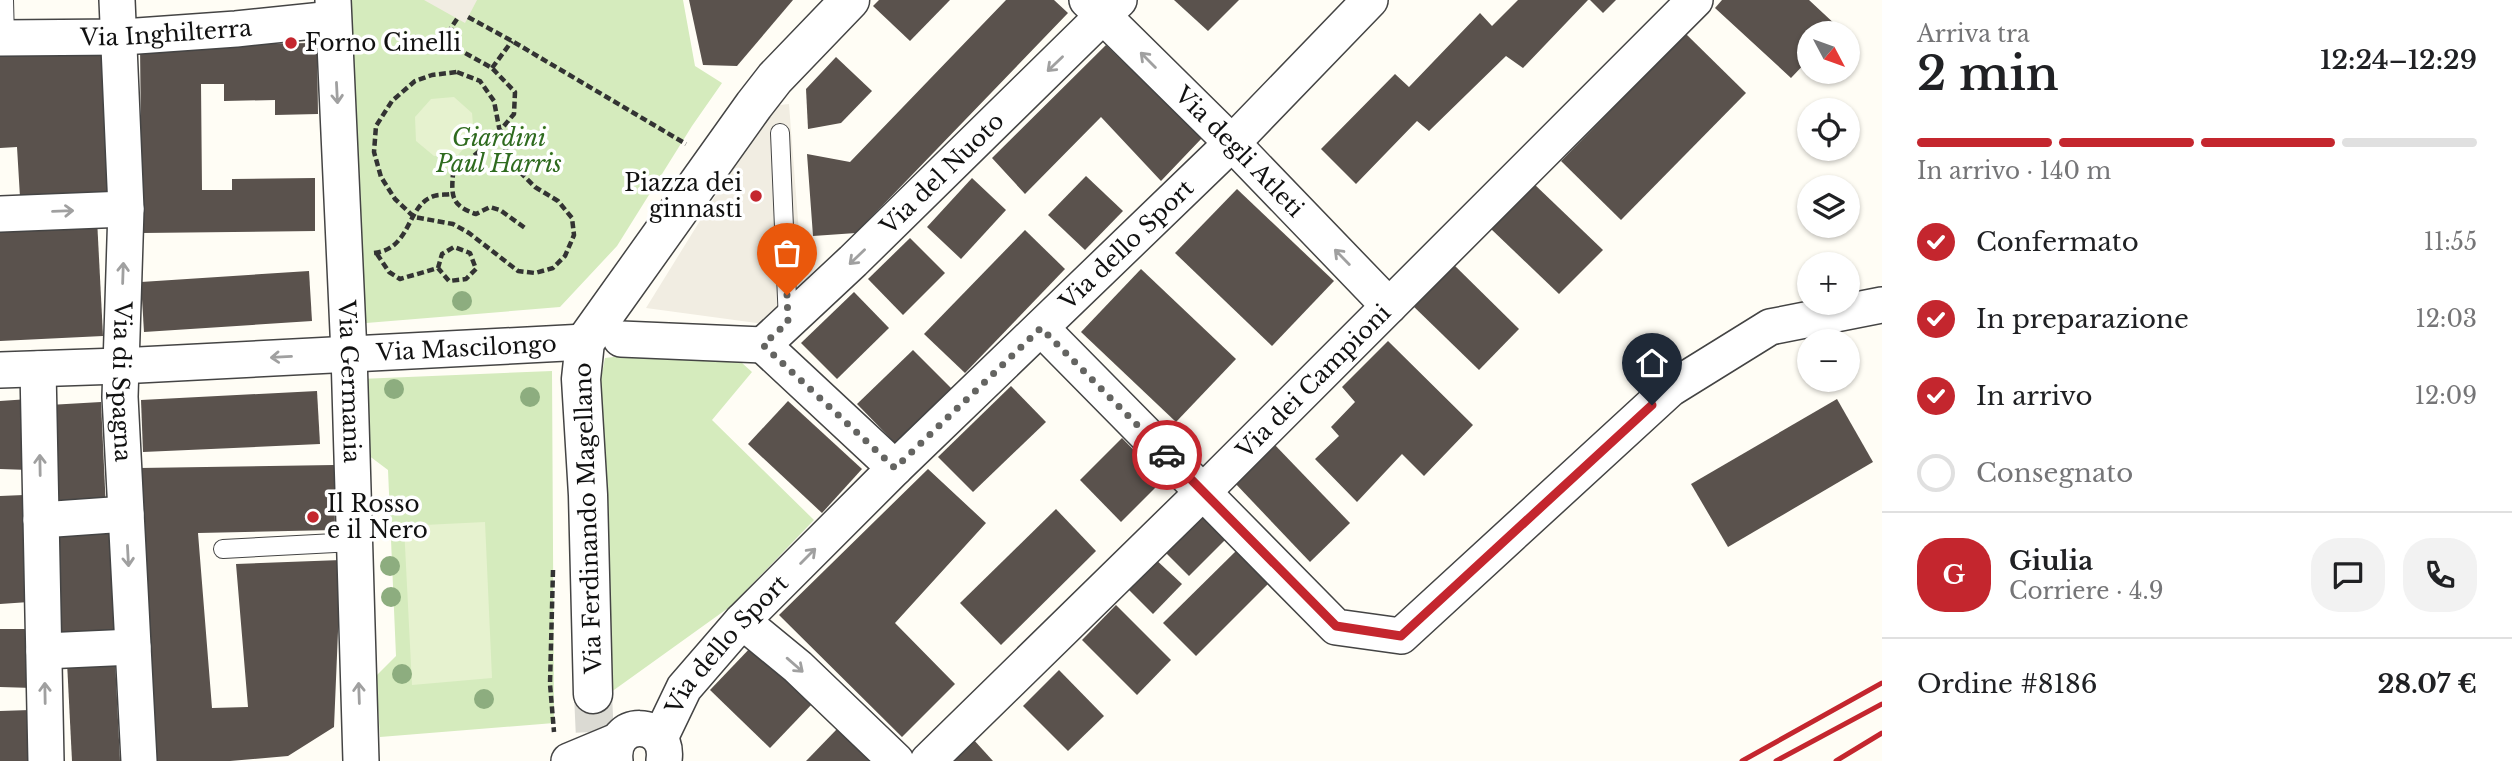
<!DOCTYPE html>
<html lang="it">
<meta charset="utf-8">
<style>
body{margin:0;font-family:"Libre Baskerville",serif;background:#f2f2f2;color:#202124;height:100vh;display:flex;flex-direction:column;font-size:26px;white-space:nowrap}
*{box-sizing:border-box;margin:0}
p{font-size:23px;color:#757577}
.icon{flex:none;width:38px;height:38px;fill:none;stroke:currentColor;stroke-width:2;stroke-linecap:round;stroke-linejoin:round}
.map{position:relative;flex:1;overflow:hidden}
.panel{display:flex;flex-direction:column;background:#fff;width:630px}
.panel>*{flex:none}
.needle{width:46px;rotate:131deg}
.fabs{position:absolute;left:1797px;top:21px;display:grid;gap:14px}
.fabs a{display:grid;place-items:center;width:63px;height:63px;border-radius:50%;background:#fff;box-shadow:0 2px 5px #0004;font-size:35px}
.pin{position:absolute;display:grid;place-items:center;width:60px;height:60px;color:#fff;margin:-72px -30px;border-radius:50% 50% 50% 0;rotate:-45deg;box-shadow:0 0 7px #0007}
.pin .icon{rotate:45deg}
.courier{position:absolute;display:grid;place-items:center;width:70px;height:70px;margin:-35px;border:5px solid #c4262e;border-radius:50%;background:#fff;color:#222;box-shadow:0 2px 9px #0007}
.summary em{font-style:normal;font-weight:600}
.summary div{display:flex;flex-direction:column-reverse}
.summary{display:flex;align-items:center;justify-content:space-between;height:119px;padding:0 35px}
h1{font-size:46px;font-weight:600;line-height:52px}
.bar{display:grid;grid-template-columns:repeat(4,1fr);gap:10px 7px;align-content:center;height:84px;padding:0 35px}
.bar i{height:9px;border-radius:5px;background:#e0e0e0}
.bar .selected{background:#c4262e}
.bar p{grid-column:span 4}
.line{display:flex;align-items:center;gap:18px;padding:0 35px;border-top:2px solid #e0e0e0}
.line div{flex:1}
.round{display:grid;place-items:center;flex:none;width:74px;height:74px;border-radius:28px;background:#f2f2f2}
ol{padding:0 35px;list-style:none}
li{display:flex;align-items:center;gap:21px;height:77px}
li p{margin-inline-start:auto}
li .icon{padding:7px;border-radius:50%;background:#c4262e;color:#fff;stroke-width:4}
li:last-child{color:#757577}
li i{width:38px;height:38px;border:4px solid #e0e0e0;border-radius:50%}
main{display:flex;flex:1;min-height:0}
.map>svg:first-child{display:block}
</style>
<main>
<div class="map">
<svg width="1882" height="761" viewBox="0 0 1882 761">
<rect width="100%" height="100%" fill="#fffdf5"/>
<g fill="#d5ebbd">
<polygon points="344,0 683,0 695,66 722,83 692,126 617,246 560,307 354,324"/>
<polygon points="721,344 752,372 712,420 814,520 731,606 607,695 596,404 605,358"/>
<polygon points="552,371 554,723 380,737 376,676 396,656 388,470 364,452 360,379"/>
</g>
<g fill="#e6f2cf">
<polygon points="454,97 472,113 474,137 458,155 434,156 416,141 415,117 431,99"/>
<polygon points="485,522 492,678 412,685 404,526"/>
</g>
<g fill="#f1ede2">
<polygon points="424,0 477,0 465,23"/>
<polygon points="789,104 803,285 764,324 646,308 771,106"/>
</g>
<g fill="#5a524d">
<polygon points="689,0 793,0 737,66 703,65"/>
<polygon points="879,0 950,0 910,41 873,6"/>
<polygon points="1006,0 1054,0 1068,13 856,233 813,236 807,154 850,162"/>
<polygon points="1174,0 1239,0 1208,31"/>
<polygon points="1518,0 1588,0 1523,68 1506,56 1429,131 1417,121 1356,184 1321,149 1395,74 1409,87 1480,13 1492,26"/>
<polygon points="1590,0 1616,0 1603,13"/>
<polygon points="1722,0 1809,0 1838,27 1833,33 1810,33 1810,58 1791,78 1715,8"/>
<polygon points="1686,34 1746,93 1621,220 1561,161"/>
<polygon points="317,43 318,114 275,115 275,100 224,101 224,84 201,84 202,190 232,190 232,179 315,178 315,231 142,233 140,45"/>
<polygon points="104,45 113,191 20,197 17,147 0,148 0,52"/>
<polygon points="1106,45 1202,138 1161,181 1101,117 1025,194 992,158"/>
<polygon points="836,57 872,91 841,123 808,129 806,89"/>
<polygon points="1086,176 1123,211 1085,250 1048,215"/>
<polygon points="972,178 1006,210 961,259 927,227"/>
<polygon points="1533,183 1603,250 1559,294 1490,228"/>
<polygon points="1237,189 1334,281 1272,346 1175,253"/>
<polygon points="97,219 103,336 0,341 0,224"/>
<polygon points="1025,230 1065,269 965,373 924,334"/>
<polygon points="910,238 945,273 903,315 868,279"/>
<polygon points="1450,261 1519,329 1479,370 1409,302"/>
<polygon points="1141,269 1236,359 1176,422 1081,332"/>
<polygon points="309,271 312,321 144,332 141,282"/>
<polygon points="854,292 889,328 837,379 801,343"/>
<polygon points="1388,341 1473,425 1424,476 1402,454 1357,502 1315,459 1339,436 1331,427 1355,402 1342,387"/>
<polygon points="913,350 953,390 897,445 857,404"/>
<polygon points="1011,386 1046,422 973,492 938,457"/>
<polygon points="317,391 320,444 143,452 141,400"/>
<polygon points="29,399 29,470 0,469 0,401"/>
<polygon points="1837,399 1873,462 1728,547 1691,484"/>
<polygon points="788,401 862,469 822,513 748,444"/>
<polygon points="101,402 106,510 54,513 49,405"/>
<polygon points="1122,438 1163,480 1121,522 1080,480"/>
<polygon points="1273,443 1350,523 1310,562 1233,481"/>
<polygon points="334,465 335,530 198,533 212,708 248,707 236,564 341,560 334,727 288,756 230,761 153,761 139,468"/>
<polygon points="928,469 986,523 895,623 955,684 902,737 779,615"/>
<polygon points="24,495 29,602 0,604 0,496"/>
<polygon points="1056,509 1096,551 1001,645 960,603"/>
<polygon points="1201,514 1226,539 1189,576 1163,550"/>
<polygon points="112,530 117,635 61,638 56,533"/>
<polygon points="1237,550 1269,583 1196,656 1163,623"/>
<polygon points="1153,557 1182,584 1153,614 1125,586"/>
<polygon points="1116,605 1171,660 1137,695 1082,640"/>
<polygon points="0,629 33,629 33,688 0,687"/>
<polygon points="753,645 814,702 770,748 710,690"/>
<polygon points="115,659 120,761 72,761 67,662"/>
<polygon points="1059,670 1104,716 1068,751 1023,706"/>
<polygon points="30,710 33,761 0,761 0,711"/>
<polygon points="837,729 871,761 806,761"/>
<polygon points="973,739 993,761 950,761"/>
</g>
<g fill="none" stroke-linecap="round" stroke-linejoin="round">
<polyline stroke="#dbdad3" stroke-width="38" stroke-dasharray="38 19" stroke-linecap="butt" points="593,694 596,761"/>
<defs>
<g id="service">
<polyline points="4,0 5,38"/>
<polyline points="780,133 788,322"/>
<polyline points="223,549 354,542"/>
</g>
<g id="minor">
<path id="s1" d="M117 0 126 209 120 397 139 761"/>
<path id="s2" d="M333 0 349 354 361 761"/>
<path id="s3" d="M1087 0 1232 143 1389 306"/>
<path id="s4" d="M0 38 123 37 236 29 333 19"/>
<polyline points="0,214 126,209"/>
<polyline points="1041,328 1336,627 1401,636 1670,389 1770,327 1882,305"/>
<polyline points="621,339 763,345"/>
<path id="s5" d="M763 345 853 261 1119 0"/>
<polyline points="763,345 895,468"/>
<polyline points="38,369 46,761"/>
<path id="s6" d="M0 370 119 366 585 342"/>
<polyline points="41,520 126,514"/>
<polyline points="742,621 798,667 896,761"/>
<polyline points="44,651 133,647"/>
<path id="s7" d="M660 738 684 688 742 621 895 468 1232 143 1370 0"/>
<polyline points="569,761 617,741"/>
<path d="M615 761C610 717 670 719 664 760"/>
<path id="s8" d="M928 761 1203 492 1695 0"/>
</g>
<polyline id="tertiary" points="593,694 588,495 581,379 585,342 754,105 775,78 850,0"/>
</defs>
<use href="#service" stroke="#444" stroke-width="20"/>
<use href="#minor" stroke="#444" stroke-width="38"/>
<use href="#tertiary" stroke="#444" stroke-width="41"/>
<g stroke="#333" stroke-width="4.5" stroke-dasharray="7 3.5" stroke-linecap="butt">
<polyline points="468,17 512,41 686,144"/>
<path d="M457 19 451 28 456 48 492 68 515 92 514 114 492 140 453 174C451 197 452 206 476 214L490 207 500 210 525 228"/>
<polyline points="492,68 512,41"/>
<polygon points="457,72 480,81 494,101 502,143 517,169 535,187 558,201 572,218 574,235 565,256 553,268 535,273 518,271 469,233 453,224 414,217 395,199 381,177 374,152 376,126 392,101 415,81 432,75"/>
<path d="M374 253C412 249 406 205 434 196 439 194 446 195 451 194"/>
<polyline points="377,254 389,272 400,279 438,268 449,281 466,279 476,269 470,253 454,247 442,254 438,268"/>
<polyline points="553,570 550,684 554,732"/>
</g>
<use href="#service" stroke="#fff" stroke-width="18"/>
<use href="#minor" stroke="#fff" stroke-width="35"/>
<use href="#tertiary" stroke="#fff" stroke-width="38"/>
<g stroke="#c4262e" stroke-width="5">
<polyline points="1742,761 1882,683"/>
<polyline points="1776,761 1882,704"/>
<polyline points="1836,761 1882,733"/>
</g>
</g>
<g fill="#8dad7f">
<circle cx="462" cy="301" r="10"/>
<circle cx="394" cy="389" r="10"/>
<circle cx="530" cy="397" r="10"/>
<circle cx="390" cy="566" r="10"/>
<circle cx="391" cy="597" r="10"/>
<circle cx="402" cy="674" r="10"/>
<circle cx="484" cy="699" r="10"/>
</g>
<defs><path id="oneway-shaft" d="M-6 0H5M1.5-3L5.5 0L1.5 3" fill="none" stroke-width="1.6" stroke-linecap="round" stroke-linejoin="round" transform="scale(1.75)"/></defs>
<g stroke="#a0a0a0">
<use href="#oneway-shaft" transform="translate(1148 60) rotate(-135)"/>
<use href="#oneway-shaft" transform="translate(1055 64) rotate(136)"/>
<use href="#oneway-shaft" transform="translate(337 93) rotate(87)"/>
<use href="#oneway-shaft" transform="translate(63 211) rotate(-2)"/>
<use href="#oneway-shaft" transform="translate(857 257) rotate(136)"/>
<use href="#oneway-shaft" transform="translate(1342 257) rotate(-134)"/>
<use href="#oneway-shaft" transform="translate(123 273) rotate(-88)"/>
<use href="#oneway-shaft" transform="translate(281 357) rotate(177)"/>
<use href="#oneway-shaft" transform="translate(40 465) rotate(-91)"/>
<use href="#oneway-shaft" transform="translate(128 556) rotate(87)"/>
<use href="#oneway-shaft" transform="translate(808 556) rotate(-45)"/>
<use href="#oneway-shaft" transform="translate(795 665) rotate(41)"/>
<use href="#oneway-shaft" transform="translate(45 693) rotate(-91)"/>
<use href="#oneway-shaft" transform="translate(359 693) rotate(-92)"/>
</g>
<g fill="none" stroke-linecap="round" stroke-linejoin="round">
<polyline stroke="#646461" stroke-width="7" stroke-dasharray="0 12.6" points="787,295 788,322 763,345 895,468 1041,328 1167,455"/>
<polyline stroke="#c4262e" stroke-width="9" points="1167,455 1336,626 1401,636 1652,405"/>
</g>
<g fill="#c4262e" stroke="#fff" stroke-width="2.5">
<circle cx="291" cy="43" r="7"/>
<circle cx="756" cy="196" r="7"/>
<circle cx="313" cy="517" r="7"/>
</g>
<g text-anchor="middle" stroke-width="7" stroke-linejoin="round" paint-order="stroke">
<g font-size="23" fill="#111" stroke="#fff">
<text dy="8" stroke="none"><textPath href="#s4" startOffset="166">Via Inghilterra</textPath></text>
<text dy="8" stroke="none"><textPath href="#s3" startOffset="215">Via degli Atleti</textPath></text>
<text dy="8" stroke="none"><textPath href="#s5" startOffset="248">Via del Nuoto</textPath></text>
<text dy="8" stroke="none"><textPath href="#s7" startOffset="682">Via dello Sport</textPath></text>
<text dy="8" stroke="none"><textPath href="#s6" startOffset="467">Via Mascilongo</textPath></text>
<text dy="8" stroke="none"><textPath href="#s2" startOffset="382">Via Germania</textPath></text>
<text dy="8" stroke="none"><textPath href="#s1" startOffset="382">Via di Spagna</textPath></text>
<text dy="8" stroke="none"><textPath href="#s8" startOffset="541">Via dei Campioni</textPath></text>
<text transform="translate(588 518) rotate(-92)" y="8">Via Ferdinando Magellano</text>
<text dy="8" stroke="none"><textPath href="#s7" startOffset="116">Via dello Sport</textPath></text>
</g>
<g font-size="23" fill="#111" stroke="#fff" text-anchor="start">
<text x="305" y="51">Forno Cinelli</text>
<text x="742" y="191" text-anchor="end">Piazza dei<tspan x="742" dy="26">ginnasti</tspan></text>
<text x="327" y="512">Il Rosso<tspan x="327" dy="26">e il Nero</tspan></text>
</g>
<g font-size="23" font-style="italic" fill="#2f6b1f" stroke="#fff">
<text x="499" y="146">Giardini<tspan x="499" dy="26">Paul Harris</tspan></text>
</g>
</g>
</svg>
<div class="fabs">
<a><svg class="needle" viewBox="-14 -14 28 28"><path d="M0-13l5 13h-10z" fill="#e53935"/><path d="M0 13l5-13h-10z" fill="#757577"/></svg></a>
<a><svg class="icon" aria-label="locate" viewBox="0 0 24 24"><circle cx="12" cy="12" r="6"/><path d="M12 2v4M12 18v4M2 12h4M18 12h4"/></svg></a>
<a><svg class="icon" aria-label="layers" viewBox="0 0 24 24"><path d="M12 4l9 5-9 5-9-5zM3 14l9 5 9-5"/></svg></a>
<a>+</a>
<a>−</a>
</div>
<div class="pin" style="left:787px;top:295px;background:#ea580c"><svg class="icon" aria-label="bag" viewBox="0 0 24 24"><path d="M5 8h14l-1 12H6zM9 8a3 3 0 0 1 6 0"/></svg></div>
<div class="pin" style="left:1652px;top:405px;background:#1f2937"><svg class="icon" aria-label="home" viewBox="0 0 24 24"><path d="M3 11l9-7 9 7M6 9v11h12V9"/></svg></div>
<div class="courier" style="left:1167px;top:455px"><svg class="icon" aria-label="car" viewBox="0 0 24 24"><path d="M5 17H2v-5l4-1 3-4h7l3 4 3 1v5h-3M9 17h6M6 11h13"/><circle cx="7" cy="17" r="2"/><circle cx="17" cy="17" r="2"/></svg></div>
</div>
<section class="panel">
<div class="summary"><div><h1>2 min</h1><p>Arriva tra</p></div><em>12:24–12:29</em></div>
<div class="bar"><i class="selected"></i><i class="selected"></i><i class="selected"></i><i></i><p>In arrivo · 140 m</p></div>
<ol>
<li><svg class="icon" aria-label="check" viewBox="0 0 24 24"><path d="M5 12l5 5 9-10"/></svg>Confermato<p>11:55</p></li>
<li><svg class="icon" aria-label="check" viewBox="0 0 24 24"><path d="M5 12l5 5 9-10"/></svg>In preparazione<p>12:03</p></li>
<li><svg class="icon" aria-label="check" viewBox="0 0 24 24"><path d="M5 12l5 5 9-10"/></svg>In arrivo<p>12:09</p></li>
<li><i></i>Consegnato</li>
</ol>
<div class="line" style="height:126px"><b class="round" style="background:#c4262e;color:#fff">G</b><div><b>Giulia</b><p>Corriere · 4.9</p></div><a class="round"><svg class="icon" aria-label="chat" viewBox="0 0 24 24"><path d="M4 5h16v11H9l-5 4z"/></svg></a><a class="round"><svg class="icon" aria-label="phone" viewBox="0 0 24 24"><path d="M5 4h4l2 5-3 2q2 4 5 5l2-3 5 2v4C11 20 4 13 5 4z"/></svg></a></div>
<div class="line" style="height:91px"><div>Ordine #8186</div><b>28.07 €</b></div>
</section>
</main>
